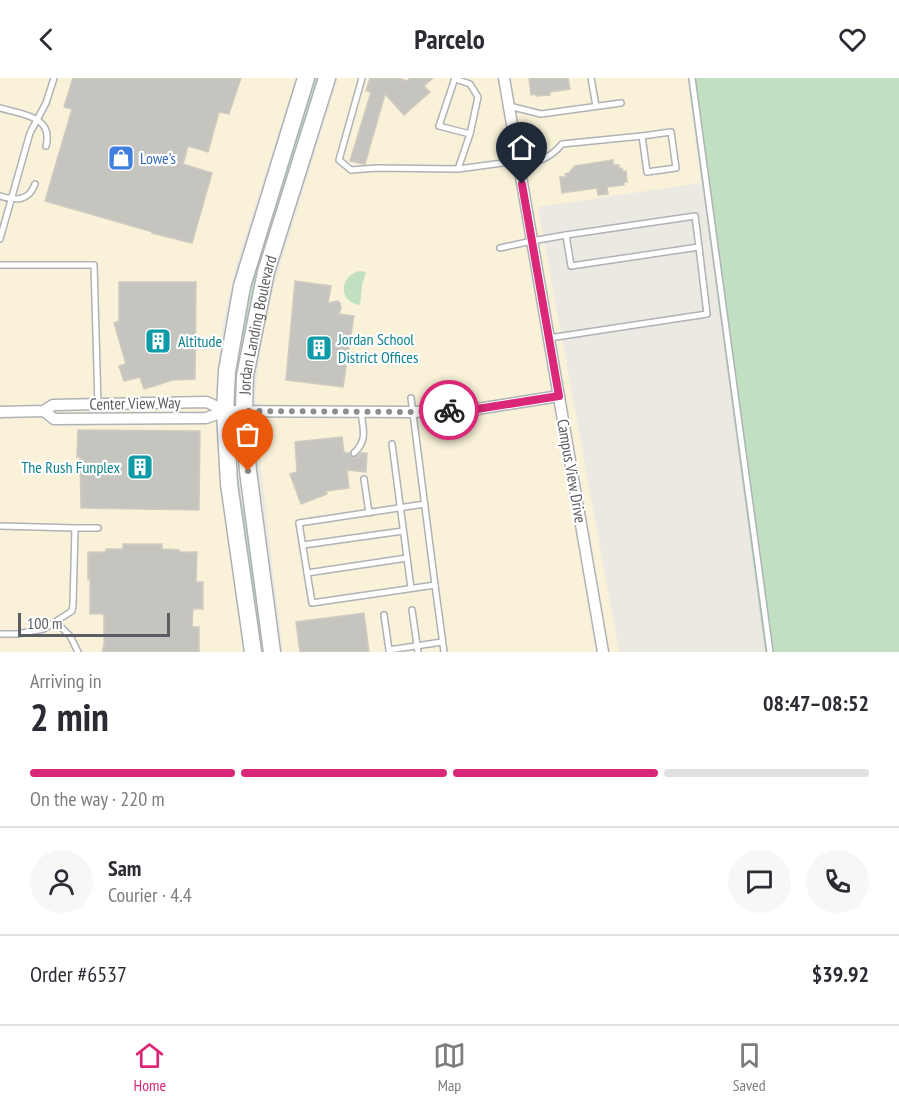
<!DOCTYPE html>
<meta charset="utf-8">
<style>
body{margin:0;font-family:"PT Sans Narrow",sans-serif;background:#f7f7f7;color:#2b2b33;height:100vh;display:flex;flex-direction:column;font-size:22px;white-space:nowrap}
*{box-sizing:border-box;margin:0}
p{font-size:20px;color:#7c7c81}
.icon{flex:none;width:33px;height:33px;fill:none;stroke:currentColor;stroke-width:2;stroke-linecap:round;stroke-linejoin:round}
.map{position:relative;height:574px;overflow:hidden}
.drawer{display:flex;flex-direction:column;background:#fff;flex:1}
.drawer>*{flex:none}
.scale{position:absolute;left:18px;bottom:15px;width:152px;box-sizing:border-box;padding-left:6px;border:3px solid #5a5d61;border-top:0;font-size:16px;line-height:21px;white-space:nowrap;color:#5a5d61;-webkit-text-stroke:4px #fff;paint-order:stroke}
.pin{position:absolute;display:grid;place-items:center;width:51px;height:51px;color:#fff;margin:-62px -26px;border-radius:50% 50% 50% 0;rotate:-45deg;box-shadow:0 0 6px #0007}
.pin .icon{rotate:45deg}
.courier{position:absolute;display:grid;place-items:center;width:60px;height:60px;margin:-30px;border:4px solid #db2777;border-radius:50%;background:#fff;color:#222;box-shadow:0 2px 8px #0007}
.headline em{font-style:normal;font-weight:800}
.headline div{display:flex;flex-direction:column-reverse}
.headline{display:flex;align-items:center;justify-content:space-between;height:102px;padding:0 30px}
h1{font-size:39px;font-weight:800;line-height:45px}
.bar{display:grid;grid-template-columns:repeat(4,1fr);gap:9px 6px;align-content:center;height:72px;padding:0 30px}
.bar i{height:8px;border-radius:4px;background:#e1e1e2}
.bar .on{background:#db2777}
.bar p{grid-column:span 4}
.line{display:flex;align-items:center;gap:15px;padding:0 30px;border-top:2px solid #e1e1e2}
.line div{flex:1}
.round{display:grid;place-items:center;flex:none;width:63px;height:63px;border-radius:32px;background:#f7f7f7}
header{display:flex;justify-content:space-between;align-items:center;height:78px;padding:0 30px;background:#fff;font-size:27px;font-weight:800}
.tab-bar{display:flex;justify-content:space-around;align-items:center;height:84px;border-top:2px solid #e1e1e2;background:#fff;font-size:16px;color:#7c7c81}
.tab-bar a{display:grid;justify-items:center;gap:3px}
.tab-bar .on{color:#db2777}
.map>svg:first-child{display:block}
</style>
<header><svg class="icon" aria-label="back" viewBox="0 0 24 24"><path d="M15 5l-7 7 7 7"/></svg>Parcelo<svg class="icon" aria-label="heart" viewBox="0 0 24 24"><path d="M12 20l-8-8c-3-5 5-10 8-4 3-6 11-1 8 4z"/></svg></header>
<div class="map">
<svg width="899" height="574" viewBox="0 0 899 574">
<rect width="100%" height="100%" fill="#ebe9e2"/>
<g fill="#f9f2d9">
<polygon points="0,0 296,0 236,187 222,249 217,299 216,356 243,574 0,574"/>
<polygon points="338,0 687,0 701,105 538,129 619,574 283,574 257,358 256,311 263,254 276,201"/>
</g>
<g fill="#c1e0c2">
<polygon points="311,0 321,0 237,311 249,201"/>
<polygon points="688,0 899,0 899,574 765,574"/>
<path d="M359 193 366 194 362 207 360 227C338 224 339 199 359 193Z"/>
<polygon points="235,371 241,422 250,454 267,574 258,574 237,419"/>
</g>
<g fill="#c6c4be" stroke="#cfcbc1" stroke-width="1.5">
<polygon points="73,0 241,0 229,36 219,34 208,74 188,68 183,86 212,95 192,165 152,155 153,154 45,123 72,31 64,29"/>
<polygon points="370,0 398,0 407,3 410,0 433,0 424,8 430,14 404,37 385,16 365,86 363,86 350,83 371,14 366,13"/>
<polygon points="529,0 568,0 570,11 550,14 550,17 536,18 535,16 531,17"/>
<polygon points="613,82 613,87 619,87 619,91 622,90 623,94 626,93 627,104 624,104 624,107 607,109 608,116 598,117 597,110 562,115 560,99 566,99 565,96 569,95 575,88"/>
<polygon points="295,203 331,208 328,225 338,223 340,225 341,230 339,236 354,238 343,309 286,302"/>
<polygon points="119,204 196,204 195,301 173,302 144,311 140,299 124,303 119,288 126,286 114,245 119,243"/>
<polygon points="78,352 200,353 199,432 81,430 80,379 77,379"/>
<polygon points="342,359 344,375 349,375 350,378 354,380 357,379 361,375 367,375 366,394 347,392 349,410 326,413 327,416 301,426 290,396 297,394 295,364"/>
<polygon points="123,466 162,466 162,471 179,472 179,474 197,474 196,504 203,504 203,531 193,531 192,549 199,549 199,574 102,574 104,567 104,536 90,536 90,501 88,501 88,474 106,474 106,471 123,471"/>
<polygon points="364,535 369,574 300,574 296,544"/>
</g>
<g fill="none" stroke-linecap="round" stroke-linejoin="round">
<defs>
<g id="lane">
<polyline points="362,0 339,82 351,92 377,90 458,91 518,83"/>
<polyline points="455,0 439,48 470,56 458,91"/>
<polyline points="591,0 596,28"/>
<polyline points="692,0 770,574"/>
<polyline points="455,1 470,6 478,19 470,56"/>
<polyline points="509,28 541,36 621,25"/>
<path d="M0 30C21 36 54 38 46 68"/>
<polygon points="671,54 676,90 647,94 642,58"/>
<path d="M519 88C537 84 550 81 562 66L642 58"/>
<path d="M0 118C16 123 29 123 35 106"/>
<polyline points="566,157 695,138 699,169"/>
<polyline points="0,161 30,55 46,25 54,0"/>
<polyline points="500,170 532,163 566,157 571,188 699,169 707,236 549,260"/>
<polyline points="0,187 94,187 98,327"/>
<path d="M411 320C419 382 427 444 435 507L312 525 299 445 425 426"/>
<polyline points="392,366 411,510"/>
<path d="M354 375C368 362 363 351 361 334"/>
<polyline points="364,401 369,435"/>
<polyline points="0,448 75,450"/>
<polyline points="303,467 403,453"/>
<polyline points="307,495 407,480"/>
<polyline points="435,507 444,574"/>
<polyline points="412,532 418,574"/>
<polyline points="384,537 389,572"/>
<polyline points="56,544 70,558 78,574"/>
<polyline points="0,556 17,556 44,551 72,533 73,527 75,450 98,450"/>
<polyline points="389,572 442,564"/>
</g>
<g id="street">
<polyline points="504,0 603,574"/>
<polyline points="44,333 54,341 206,340 225,333 413,334 477,331 559,318"/>
<polyline points="0,334 44,333 53,327 207,324 225,333"/>
</g>
<g id="secondary">
<polyline points="253,574 229,406 225,333 227,293 242,208 306,0"/>
<path id="s1" d="M272 574 248 393 244 333 245 298 266 194 327 0"/>
</g>
</defs>
<use href="#lane" stroke="#afb2b6" stroke-width="8"/>
<use href="#street" stroke="#afb2b6" stroke-width="13"/>
<use href="#secondary" stroke="#aeb1b5" stroke-width="19"/>
<use href="#lane" stroke="#fff" stroke-width="5"/>
<use href="#street" stroke="#fff" stroke-width="10"/>
<use href="#secondary" stroke="#fff" stroke-width="16"/>
</g>
<g fill="none" stroke-linecap="round" stroke-linejoin="round">
<polyline stroke="#8d8e8e" stroke-width="6" stroke-dasharray="0 10.8" points="248,393 244,333 413,334 449,332"/>
<polyline stroke="#db2777" stroke-width="8" points="449,332 477,331 559,318 522,106"/>
</g>
<defs>
<symbol id="shop-square" viewBox="-11 -11 22 22"><rect x="-9" y="-9" width="18" height="18" rx="4" fill="#3f7fe0" stroke="#fff"/><path d="M-5-2.5h2.3a2.7 3.5 0 0 1 5.4 0H5L5.5 6h-11ZM-1.5-2.5h3a1.5 2.3 0 0 0-3 0Z" fill="#fff"/></symbol>
<symbol id="building-square" viewBox="-11 -11 22 22"><rect x="-9" y="-9" width="18" height="18" rx="4" fill="#0f9aa8" stroke="#fff"/><path d="M-4-6H4V6H1V3H-1V6H-4ZM-2.5-4.3h1.7v1.8h-1.7ZM.8-4.3h1.7v1.8H.8ZM-2.5-1h1.7V.8h-1.7ZM.8-1h1.7V.8H.8Z" fill="#fff"/></symbol>
</defs>
<g fill-rule="evenodd">
<use href="#shop-square" x="106" y="65" width="30" height="30"/>
<use href="#building-square" x="143" y="248" width="30" height="30"/>
<use href="#building-square" x="304" y="255" width="30" height="30"/>
<use href="#building-square" x="125" y="374" width="30" height="30"/>
</g>
<g text-anchor="middle" stroke-width="4.5" stroke-linejoin="round" paint-order="stroke">
<g font-size="16" fill="#366cbe" stroke="#fff" text-anchor="start">
<text x="140" y="86">Lowe's</text>
</g>
<g font-size="16" fill="#5a5d61" stroke="#fff">
<text dy="6" stroke="none"><textPath href="#s1" startOffset="330">Jordan Landing Boulevard</textPath></text>
<text transform="translate(135 325) rotate(-1)" y="6">Center View Way</text>
<text transform="translate(572 393) rotate(80)" y="6">Campus View Drive</text>
</g>
<g font-size="16" fill="#0d838f" stroke="#fff" text-anchor="start">
<text x="338" y="267">Jordan School<tspan x="338" dy="18">District Offices</tspan></text>
<text x="178" y="269">Altitude</text>
<text x="120" y="395" text-anchor="end">The Rush Funplex</text>
</g>
</g>
</svg>
<div class="scale">100 m</div>
<div class="pin" style="left:248px;top:393px;background:#ea580c"><svg class="icon" aria-label="bag" viewBox="0 0 24 24"><path d="M5 8h14l-1 12H6zM9 8a3 3 0 0 1 6 0"/></svg></div>
<div class="pin" style="left:522px;top:106px;background:#1f2937"><svg class="icon" aria-label="home" viewBox="0 0 24 24"><path d="M3 11l9-7 9 7M6 9v11h12V9"/></svg></div>
<div class="courier" style="left:449px;top:332px"><svg class="icon" aria-label="bike" viewBox="0 0 24 24"><circle cx="6" cy="16" r="4"/><circle cx="18" cy="16" r="4"/><path d="M6 16l4-8h5l3 8M10 8l3 8H6M13 5h3"/></svg></div>
</div>
<section class="drawer">
<div class="headline"><div><h1>2 min</h1><p>Arriving in</p></div><em>08:47–08:52</em></div>
<div class="bar"><i class="on"></i><i class="on"></i><i class="on"></i><i></i><p>On the way · 220 m</p></div>
<div class="line" style="height:108px"><a class="round"><svg class="icon" aria-label="person" viewBox="0 0 24 24"><circle cx="12" cy="8" r="4"/><path d="M4 21q1-7 8-7t8 7"/></svg></a><div><b>Sam</b><p>Courier · 4.4</p></div><a class="round"><svg class="icon" aria-label="chat" viewBox="0 0 24 24"><path d="M4 5h16v11H9l-5 4z"/></svg></a><a class="round"><svg class="icon" aria-label="phone" viewBox="0 0 24 24"><path d="M5 4h4l2 5-3 2q2 4 5 5l2-3 5 2v4C11 20 4 13 5 4z"/></svg></a></div>
<div class="line" style="height:78px"><div>Order #6537</div><b>$39.92</b></div>
</section>
<nav class="tab-bar">
<a class="on"><svg class="icon" aria-label="home" viewBox="0 0 24 24"><path d="M3 11l9-7 9 7M6 9v11h12V9"/></svg>Home</a>
<a><svg class="icon" aria-label="map" viewBox="0 0 24 24"><path d="M3 6l6-2 6 2 6-2v14l-6 2-6-2-6 2zM9 4v14M15 6v14"/></svg>Map</a>
<a><svg class="icon" aria-label="saved" viewBox="0 0 24 24"><path d="M7 4h10v16l-5-4-5 4z"/></svg>Saved</a>
</nav>
